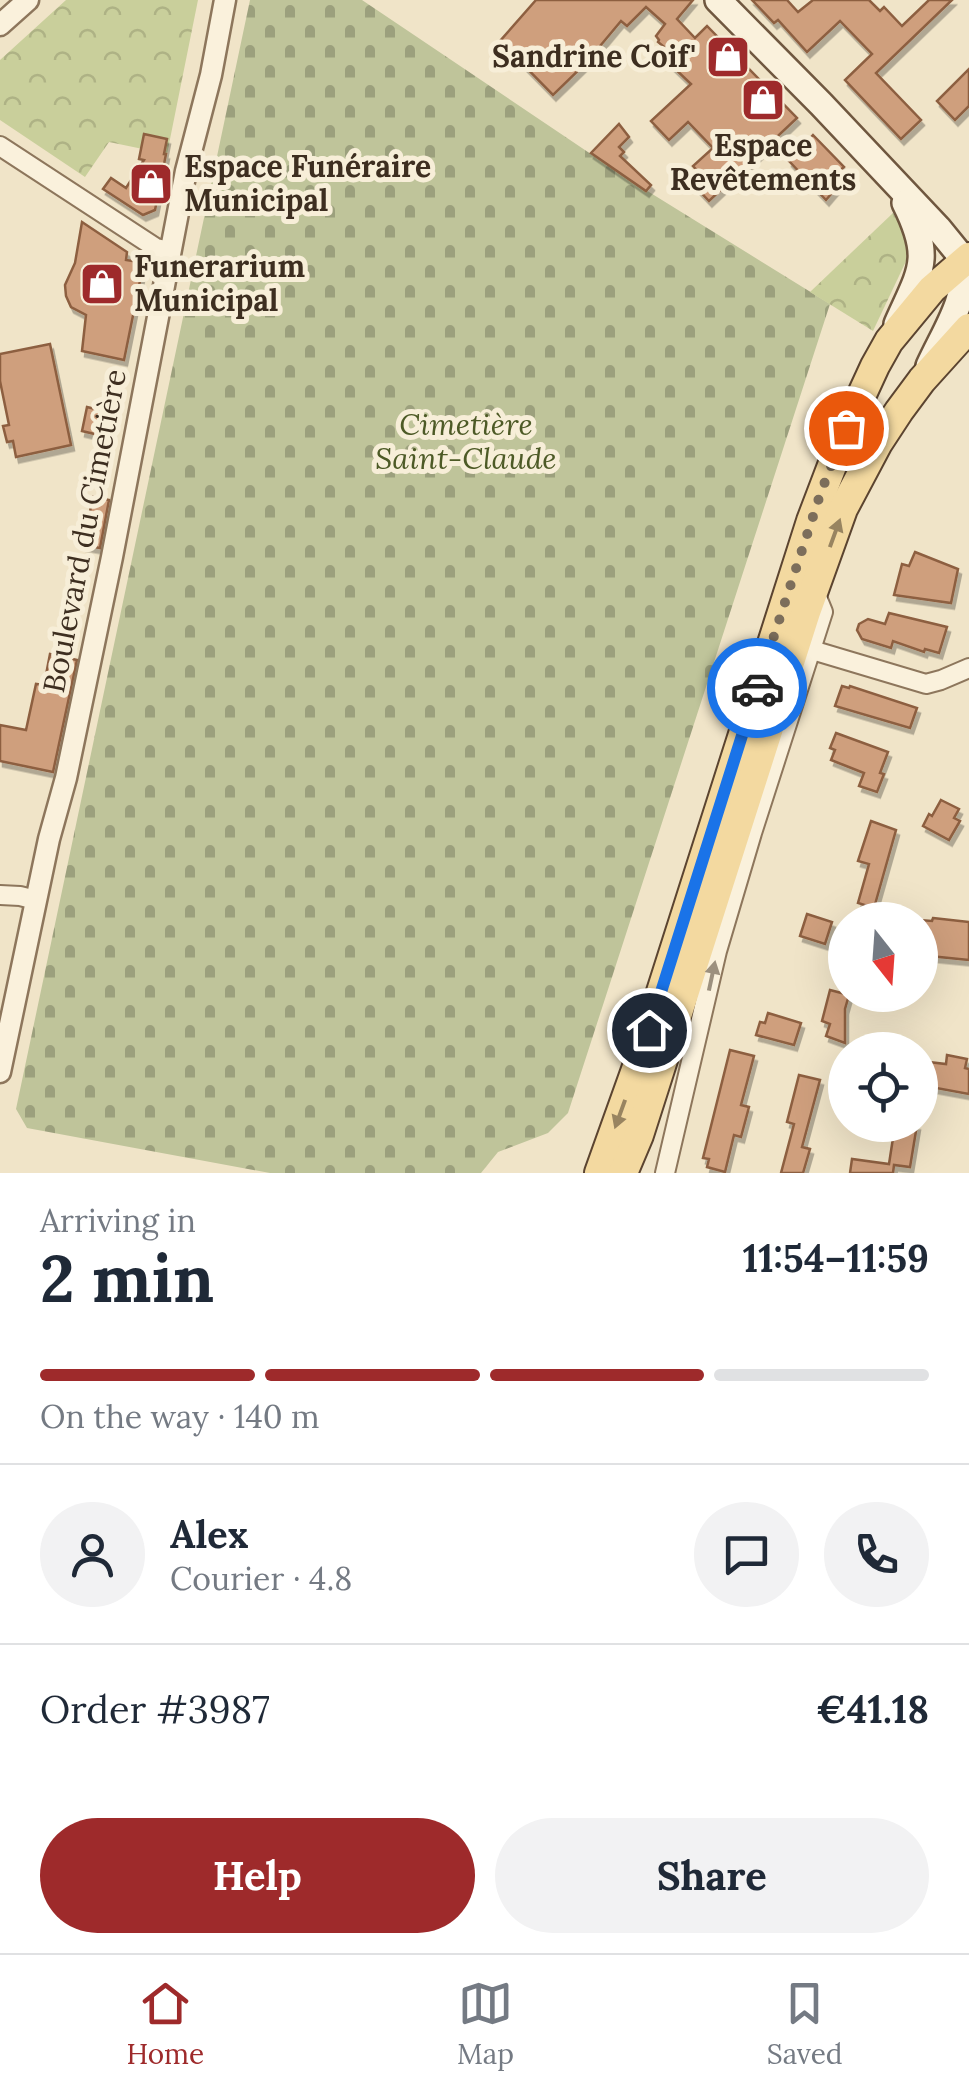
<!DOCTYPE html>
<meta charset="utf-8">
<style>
body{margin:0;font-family:Lora,serif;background:#f2f2f3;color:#1f2937;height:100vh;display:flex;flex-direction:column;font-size:38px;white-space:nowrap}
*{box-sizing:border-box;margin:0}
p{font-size:32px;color:#747a83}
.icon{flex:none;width:55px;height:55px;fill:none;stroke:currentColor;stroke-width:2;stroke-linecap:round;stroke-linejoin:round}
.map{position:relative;height:1173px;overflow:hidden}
.drawer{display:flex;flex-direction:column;background:#fff;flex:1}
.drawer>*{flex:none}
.needle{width:65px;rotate:163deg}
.fabs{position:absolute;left:828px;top:902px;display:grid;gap:20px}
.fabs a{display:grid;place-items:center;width:110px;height:110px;border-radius:50%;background:#fff;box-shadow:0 10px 40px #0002;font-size:50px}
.pin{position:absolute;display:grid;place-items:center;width:85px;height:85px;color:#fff;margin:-42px;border:5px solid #fff;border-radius:50%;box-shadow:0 2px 10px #0007}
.courier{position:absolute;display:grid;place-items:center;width:100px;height:100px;margin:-50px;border:8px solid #1a73e8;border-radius:50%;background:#fff;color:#222;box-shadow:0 2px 12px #0007}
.headline em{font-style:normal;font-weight:700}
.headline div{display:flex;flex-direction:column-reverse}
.headline{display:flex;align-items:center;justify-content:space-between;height:170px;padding:0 40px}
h1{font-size:65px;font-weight:700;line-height:75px}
.bar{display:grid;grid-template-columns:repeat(4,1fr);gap:15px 10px;align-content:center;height:120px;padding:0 40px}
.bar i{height:12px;border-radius:8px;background:#e0e1e3}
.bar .on{background:#9e2a2b}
.bar p{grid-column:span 4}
.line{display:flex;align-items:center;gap:25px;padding:0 40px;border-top:2px solid #e0e1e3}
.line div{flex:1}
.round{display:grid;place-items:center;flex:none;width:105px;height:105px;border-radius:52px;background:#f2f2f3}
.action{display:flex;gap:20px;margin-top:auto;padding:20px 40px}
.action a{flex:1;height:115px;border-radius:60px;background:#9e2a2b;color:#fff;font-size:40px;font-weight:700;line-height:115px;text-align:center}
.action a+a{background:#f2f2f3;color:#1f2937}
.dock{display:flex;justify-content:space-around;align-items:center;height:140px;border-top:2px solid #e0e1e3;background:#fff;font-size:28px;color:#747a83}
.dock a{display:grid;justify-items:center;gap:5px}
.dock .on{color:#9e2a2b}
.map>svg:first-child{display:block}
</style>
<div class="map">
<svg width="969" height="1173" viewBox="0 0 969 1173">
<defs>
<pattern id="cemetery-stones" width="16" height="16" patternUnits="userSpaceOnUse" patternTransform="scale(2.5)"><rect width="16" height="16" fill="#bfc49a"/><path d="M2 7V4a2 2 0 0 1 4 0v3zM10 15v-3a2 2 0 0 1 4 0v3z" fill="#9ca07d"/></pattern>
<pattern id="park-crowns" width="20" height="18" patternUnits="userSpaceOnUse" patternTransform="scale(2.5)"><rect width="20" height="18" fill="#c9cf9b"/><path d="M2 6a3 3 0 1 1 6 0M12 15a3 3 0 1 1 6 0" fill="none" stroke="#aeb285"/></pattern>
<filter id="shadow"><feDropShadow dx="3" dy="5.5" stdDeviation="0" flood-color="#0004"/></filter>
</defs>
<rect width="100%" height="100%" fill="#f0e4c8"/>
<polygon fill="url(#cemetery-stones)" points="250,0 362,0 628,179 830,304 568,1113 548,1133 498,1152 481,1173 270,1173 27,1128 16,1109"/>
<g fill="url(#park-crowns)">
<polygon points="66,0 198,0 167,154 109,142 85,177 0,120 0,60"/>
<polygon points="893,213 904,231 908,257 873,331 810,292"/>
</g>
<g fill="#cf9f7d" stroke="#8d5f41" stroke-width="2.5" filter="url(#shadow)">
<polygon points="536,0 693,0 677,19 695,38 707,26 797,118 709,201 692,183 701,175 693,166 713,148 688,122 669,140 651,121 691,84 671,65 678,58 658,42 659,40 656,36 665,24 646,7 627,26 621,21 585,64 553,95 500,41"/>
<polygon points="752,0 787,0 798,12 813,0 869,0 880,11 884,7 902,26 929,0 952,0 876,73 921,120 901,139 845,80 872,54 840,21 807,52 778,20 774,23"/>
<polygon points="969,69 969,106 955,120 937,101"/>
<polygon points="619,124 629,137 619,147 624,152 620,156 651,185 646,191 591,153"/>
<polygon points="144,134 167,139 164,154 166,154 155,210 143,215 103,189 111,178 126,188 144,160 139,159"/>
<polygon points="813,135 844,167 837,173 843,180 826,200 789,161"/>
<polygon points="82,222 127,252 126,260 139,262 137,270 142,271 124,360 82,351 86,315 71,307 66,296 65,285 75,263"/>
<polygon points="50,344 71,445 16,457 13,441 7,442 3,426 9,425 0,381 0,354"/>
<polygon points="87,407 112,413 107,437 82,431"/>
<polygon points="93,497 109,500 100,548 83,545"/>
<polygon points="915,552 958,569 951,603 894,595 902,564 909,566"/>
<polygon points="889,613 947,627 939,653 925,649 924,652 893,641 891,648 862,639 857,630 859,624 868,619 885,624"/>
<polygon points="50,654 77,660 53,772 0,761 0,725 26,730 36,684 44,685"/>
<polygon points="842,686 849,688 850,686 917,708 910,728 835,706"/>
<polygon points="836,733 888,752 880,773 884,774 877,792 859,786 864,773 831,760 835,750 830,748"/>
<polygon points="941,800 959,809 954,818 960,821 949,840 923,826 929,814 932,816"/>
<polygon points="871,821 896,830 874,908 858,903 869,864 858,861"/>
<polygon points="807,914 832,922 825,944 800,936"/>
<polygon points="933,918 969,922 969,960 920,955 920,920 932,921"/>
<polygon points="830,990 849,995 845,1009 845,1043 826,1036 830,1024 822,1021"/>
<polygon points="768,1013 801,1023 794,1045 756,1035 760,1022 765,1023"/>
<polygon points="730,1050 754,1056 741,1105 749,1107 741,1137 734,1135 725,1172 707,1167 709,1159 703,1158"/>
<polygon points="947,1055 967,1059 965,1068 969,1069 969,1094 920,1085 920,1061 946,1064"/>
<polygon points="799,1075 820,1080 802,1147 810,1149 803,1173 781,1173 794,1124 787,1122"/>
<polygon points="895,1125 917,1125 910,1167 894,1165 893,1173 850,1173 852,1159 889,1164"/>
</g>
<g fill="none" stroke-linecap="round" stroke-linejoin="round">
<defs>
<g id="minor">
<polyline points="0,146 156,248 170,251"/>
<polyline points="812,650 926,684 941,680 969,668"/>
<polyline points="0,895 20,896 36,900"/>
<polyline points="665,1173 717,951 752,833 823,612 814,590"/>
</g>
<g id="tertiary">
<polyline points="0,25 28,0"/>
<polyline points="0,1072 49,839 66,778 112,557 186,171 211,75 225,0"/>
</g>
<g id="secondary">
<polyline points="718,0 821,104 938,228 969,266"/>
<path d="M897 324C921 270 933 259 905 203"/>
<path d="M929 366C946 329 966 302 965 260"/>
</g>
<g id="primary">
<polyline points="599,1173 638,1064 811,521 846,429 875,366 889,341 932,289 969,257"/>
<polyline points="623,1173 639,1135 806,612 843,509 878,443 899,411 922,380 969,328"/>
</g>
</defs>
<use href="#minor" stroke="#8d765c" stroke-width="22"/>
<use href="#tertiary" stroke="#8d765c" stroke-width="25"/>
<use href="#secondary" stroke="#6f573f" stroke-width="30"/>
<use href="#primary" stroke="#5b4430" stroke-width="32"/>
<use href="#minor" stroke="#faf1dc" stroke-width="18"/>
<use href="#tertiary" stroke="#faf1dc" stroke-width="20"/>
<use href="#secondary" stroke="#faf1dc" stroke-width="25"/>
<use href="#primary" stroke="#f3d9a0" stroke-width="28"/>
</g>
<defs><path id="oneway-solid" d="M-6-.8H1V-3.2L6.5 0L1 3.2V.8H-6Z" transform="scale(2.5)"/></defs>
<g fill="#988460">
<use href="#oneway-solid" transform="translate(835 533) rotate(-70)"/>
<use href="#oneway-solid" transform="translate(620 1114) rotate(110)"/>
</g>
<use fill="#9c907e" href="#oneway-solid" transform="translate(712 976) rotate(-78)"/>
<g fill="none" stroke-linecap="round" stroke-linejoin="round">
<polyline stroke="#7c6e5b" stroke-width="10" stroke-dasharray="0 18" points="757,688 821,492 846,428"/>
<polyline stroke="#1a73e8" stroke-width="12" points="649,1030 757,688"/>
</g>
<defs>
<symbol id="shop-square" viewBox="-11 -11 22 22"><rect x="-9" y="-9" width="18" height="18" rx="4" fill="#9e2a2b" stroke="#f7eed8"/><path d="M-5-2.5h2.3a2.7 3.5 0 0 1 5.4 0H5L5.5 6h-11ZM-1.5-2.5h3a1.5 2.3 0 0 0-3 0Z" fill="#fff"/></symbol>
</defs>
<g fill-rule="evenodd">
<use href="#shop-square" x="703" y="32" width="50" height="50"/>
<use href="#shop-square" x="738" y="75" width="50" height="50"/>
<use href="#shop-square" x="126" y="159" width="50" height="50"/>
<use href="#shop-square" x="77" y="259" width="50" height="50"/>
</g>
<g text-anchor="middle" stroke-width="10" stroke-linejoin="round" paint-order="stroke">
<g font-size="30" font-weight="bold" fill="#3d2e20" stroke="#f7eed8" text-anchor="start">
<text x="696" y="67" text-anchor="end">Sandrine Coif'</text>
<text x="763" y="156" text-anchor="middle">Espace<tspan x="763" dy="34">Revêtements</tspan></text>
<text x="184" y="177">Espace Funéraire<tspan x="184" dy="34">Municipal</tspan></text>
<text x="134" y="277">Funerarium<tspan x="134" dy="34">Municipal</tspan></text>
</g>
<g font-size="30" font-style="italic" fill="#4d5a26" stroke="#f7eed8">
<text x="466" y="435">Cimetière<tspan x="466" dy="34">Saint-Claude</tspan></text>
</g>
<g font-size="30" fill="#3d2e20" stroke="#f7eed8">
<text transform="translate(85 531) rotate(-79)" y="10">Boulevard du Cimetière</text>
</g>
</g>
</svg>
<div class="fabs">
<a><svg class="needle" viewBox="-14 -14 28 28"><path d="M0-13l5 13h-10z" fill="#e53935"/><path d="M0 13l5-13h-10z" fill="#747a83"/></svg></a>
<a><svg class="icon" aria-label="locate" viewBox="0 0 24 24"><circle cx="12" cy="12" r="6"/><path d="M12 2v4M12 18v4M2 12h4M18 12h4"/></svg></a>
</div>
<div class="pin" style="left:846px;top:428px;background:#ea580c"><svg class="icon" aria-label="bag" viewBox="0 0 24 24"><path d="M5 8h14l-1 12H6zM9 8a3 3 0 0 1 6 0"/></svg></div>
<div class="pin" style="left:649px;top:1030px;background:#1f2937"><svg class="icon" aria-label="home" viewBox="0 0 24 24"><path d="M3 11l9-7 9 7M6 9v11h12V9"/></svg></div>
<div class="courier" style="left:757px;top:688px"><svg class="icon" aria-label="car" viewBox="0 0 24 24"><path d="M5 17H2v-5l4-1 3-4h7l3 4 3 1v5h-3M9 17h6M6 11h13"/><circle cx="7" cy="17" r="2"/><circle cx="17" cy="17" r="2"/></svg></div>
</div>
<section class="drawer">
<div class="headline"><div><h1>2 min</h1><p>Arriving in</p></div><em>11:54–11:59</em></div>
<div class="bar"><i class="on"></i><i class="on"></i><i class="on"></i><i></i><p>On the way · 140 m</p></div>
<div class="line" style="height:180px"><a class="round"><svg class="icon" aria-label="person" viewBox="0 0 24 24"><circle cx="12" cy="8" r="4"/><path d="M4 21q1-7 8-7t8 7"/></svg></a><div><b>Alex</b><p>Courier · 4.8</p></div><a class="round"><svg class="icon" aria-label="chat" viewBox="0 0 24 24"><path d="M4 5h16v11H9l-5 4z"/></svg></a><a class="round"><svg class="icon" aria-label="phone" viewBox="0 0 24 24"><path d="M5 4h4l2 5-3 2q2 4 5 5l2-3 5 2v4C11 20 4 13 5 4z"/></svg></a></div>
<div class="line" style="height:130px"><div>Order #3987</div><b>€41.18</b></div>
<div class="action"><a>Help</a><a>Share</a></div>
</section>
<nav class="dock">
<a class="on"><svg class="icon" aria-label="home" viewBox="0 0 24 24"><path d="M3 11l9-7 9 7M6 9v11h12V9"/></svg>Home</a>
<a><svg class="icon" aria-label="map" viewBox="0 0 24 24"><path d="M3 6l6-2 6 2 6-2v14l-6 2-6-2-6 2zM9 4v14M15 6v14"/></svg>Map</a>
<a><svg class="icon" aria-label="saved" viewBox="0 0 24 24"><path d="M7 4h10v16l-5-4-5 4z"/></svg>Saved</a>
</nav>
